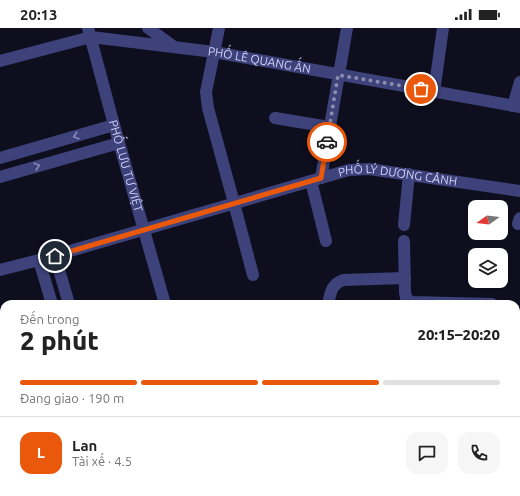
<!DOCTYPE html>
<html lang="vi">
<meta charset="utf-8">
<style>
body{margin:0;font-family:Ubuntu,sans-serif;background:#f6f6f6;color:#222;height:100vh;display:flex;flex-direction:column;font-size:15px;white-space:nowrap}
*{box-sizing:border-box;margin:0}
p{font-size:13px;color:#767676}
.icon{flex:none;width:22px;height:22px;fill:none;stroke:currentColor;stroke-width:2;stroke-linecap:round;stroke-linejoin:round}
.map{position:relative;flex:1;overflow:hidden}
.sheet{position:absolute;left:0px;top:272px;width:520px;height:196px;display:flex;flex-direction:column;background:#fff;border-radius:12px 12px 0 0;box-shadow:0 1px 3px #0004}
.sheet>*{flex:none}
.needle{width:26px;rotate:256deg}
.buttons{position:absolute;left:468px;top:172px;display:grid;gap:8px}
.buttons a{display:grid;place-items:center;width:40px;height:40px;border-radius:8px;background:#fff;box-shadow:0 1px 3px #0004;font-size:20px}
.pin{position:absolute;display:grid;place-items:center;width:34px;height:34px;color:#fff;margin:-17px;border:2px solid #fff;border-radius:50%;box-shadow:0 1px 4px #0007}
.courier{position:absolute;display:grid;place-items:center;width:40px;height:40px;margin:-20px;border:3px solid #ea580c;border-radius:50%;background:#fff;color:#222;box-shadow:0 1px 5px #0007}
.summary em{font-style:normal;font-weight:800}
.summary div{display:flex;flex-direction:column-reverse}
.summary{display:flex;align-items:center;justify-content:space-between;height:68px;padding:0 20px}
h1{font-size:26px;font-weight:800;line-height:30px}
.bar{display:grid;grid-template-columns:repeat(4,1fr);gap:6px 4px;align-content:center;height:48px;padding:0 20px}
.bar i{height:5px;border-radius:3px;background:#e0e0e0}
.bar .on{background:#ea580c}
.bar p{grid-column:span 4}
.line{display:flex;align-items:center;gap:10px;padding:0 20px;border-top:1px solid #e0e0e0}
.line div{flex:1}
.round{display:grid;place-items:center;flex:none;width:42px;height:42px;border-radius:12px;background:#f6f6f6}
.status{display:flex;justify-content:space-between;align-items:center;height:28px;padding:0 20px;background:#fff;direction:ltr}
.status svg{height:11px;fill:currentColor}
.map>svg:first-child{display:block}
</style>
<div class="status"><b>20:13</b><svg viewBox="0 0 49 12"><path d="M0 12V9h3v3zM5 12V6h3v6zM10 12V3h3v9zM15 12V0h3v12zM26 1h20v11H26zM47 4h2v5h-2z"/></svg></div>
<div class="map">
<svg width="520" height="468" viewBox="0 0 520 468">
<rect width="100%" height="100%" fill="#0f0e1f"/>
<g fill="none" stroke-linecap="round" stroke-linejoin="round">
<g stroke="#3d437a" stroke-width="12">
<path id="s1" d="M88 0 114 97 165 276"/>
<polyline points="148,0 173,18"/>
<polyline points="219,0 206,64 208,80 234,175 253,247"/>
<path id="s2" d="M0 33 91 9 214 24 520 79"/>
<polyline points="434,64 443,0"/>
<polyline points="513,78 520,54"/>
<polyline points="275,90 329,99"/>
<polyline points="0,130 114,97"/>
<polyline points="0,149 119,115"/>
<polyline points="321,150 347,0"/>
<polyline points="311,153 326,213"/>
<polyline points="518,196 520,190"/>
<polyline points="404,197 409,146"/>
<polyline points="404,213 405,264 406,270 411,274 492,276"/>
<polyline points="55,228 69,276"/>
<polyline points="39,232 52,276"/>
<path id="s3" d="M0 242 39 232 321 150 349 142 369 141 520 163"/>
<path d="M328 276C331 264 331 257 343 252L405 250"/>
<polyline points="0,333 4,332"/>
<polyline points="516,413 520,413"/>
<polyline points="0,443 4,456"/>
<polyline points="6,464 8,468"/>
<polyline points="126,464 127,468"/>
<polyline points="201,464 202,468"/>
<polyline points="222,464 224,467 240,464"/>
<polyline points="318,464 319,468"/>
<polyline points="449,468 449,464"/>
<polyline points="499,468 500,464"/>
</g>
<g stroke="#a860f2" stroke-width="12">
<polyline points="516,319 520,319"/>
<polyline points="516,335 520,335"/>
<polyline points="0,397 4,396"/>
<polyline points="0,413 4,412"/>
</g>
</g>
<defs><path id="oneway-chevron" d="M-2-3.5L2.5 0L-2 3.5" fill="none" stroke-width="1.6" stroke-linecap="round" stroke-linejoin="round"/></defs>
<g stroke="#868aba">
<use href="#oneway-chevron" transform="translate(76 108) rotate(164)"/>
<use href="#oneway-chevron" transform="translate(37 138) rotate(-16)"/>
</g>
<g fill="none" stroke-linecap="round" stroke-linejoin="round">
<polyline stroke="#8c8dae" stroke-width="4" stroke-dasharray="0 7.2" points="327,114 338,47 421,61"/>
<polyline stroke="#ea580c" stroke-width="5" points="55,228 321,150 327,114"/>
</g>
<g text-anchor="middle" stroke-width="3" stroke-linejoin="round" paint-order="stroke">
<g font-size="12" fill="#d0d1fb" stroke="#0f0e1f">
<text dy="4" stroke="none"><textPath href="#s2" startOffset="264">PHỐ LÊ QUANG ẤN</textPath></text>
<text dy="4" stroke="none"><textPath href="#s1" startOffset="143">PHỐ LƯU TƯ VIỆT</textPath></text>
<text dy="4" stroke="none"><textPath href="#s3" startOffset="412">PHỐ LÝ DƯƠNG CẢNH</textPath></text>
</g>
</g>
</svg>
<div class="buttons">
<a><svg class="needle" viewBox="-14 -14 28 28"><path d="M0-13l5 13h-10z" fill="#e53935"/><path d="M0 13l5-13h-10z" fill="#767676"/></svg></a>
<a><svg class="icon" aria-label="layers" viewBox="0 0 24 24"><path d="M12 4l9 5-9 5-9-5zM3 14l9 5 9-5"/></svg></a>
</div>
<div class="pin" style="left:421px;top:61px;background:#ea580c"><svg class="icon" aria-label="bag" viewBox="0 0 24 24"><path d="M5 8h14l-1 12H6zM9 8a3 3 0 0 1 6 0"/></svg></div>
<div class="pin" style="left:55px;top:228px;background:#1f2937"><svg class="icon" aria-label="home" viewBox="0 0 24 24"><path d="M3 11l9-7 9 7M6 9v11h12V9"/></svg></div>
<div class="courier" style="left:327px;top:114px"><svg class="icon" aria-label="car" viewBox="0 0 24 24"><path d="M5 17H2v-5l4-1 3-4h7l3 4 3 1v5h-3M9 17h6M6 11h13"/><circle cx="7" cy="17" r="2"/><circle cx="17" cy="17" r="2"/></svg></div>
<section class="sheet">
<div class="summary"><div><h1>2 phút</h1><p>Đến trong</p></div><em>20:15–20:20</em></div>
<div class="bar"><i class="on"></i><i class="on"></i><i class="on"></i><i></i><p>Đang giao · 190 m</p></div>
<div class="line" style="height:72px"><b class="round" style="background:#ea580c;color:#fff">L</b><div><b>Lan</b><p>Tài xế · 4.5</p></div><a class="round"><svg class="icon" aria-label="chat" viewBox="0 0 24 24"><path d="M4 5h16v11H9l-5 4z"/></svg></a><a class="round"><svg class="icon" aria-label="phone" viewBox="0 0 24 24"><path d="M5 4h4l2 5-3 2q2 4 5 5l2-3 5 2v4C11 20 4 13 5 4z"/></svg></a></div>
</section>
</div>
